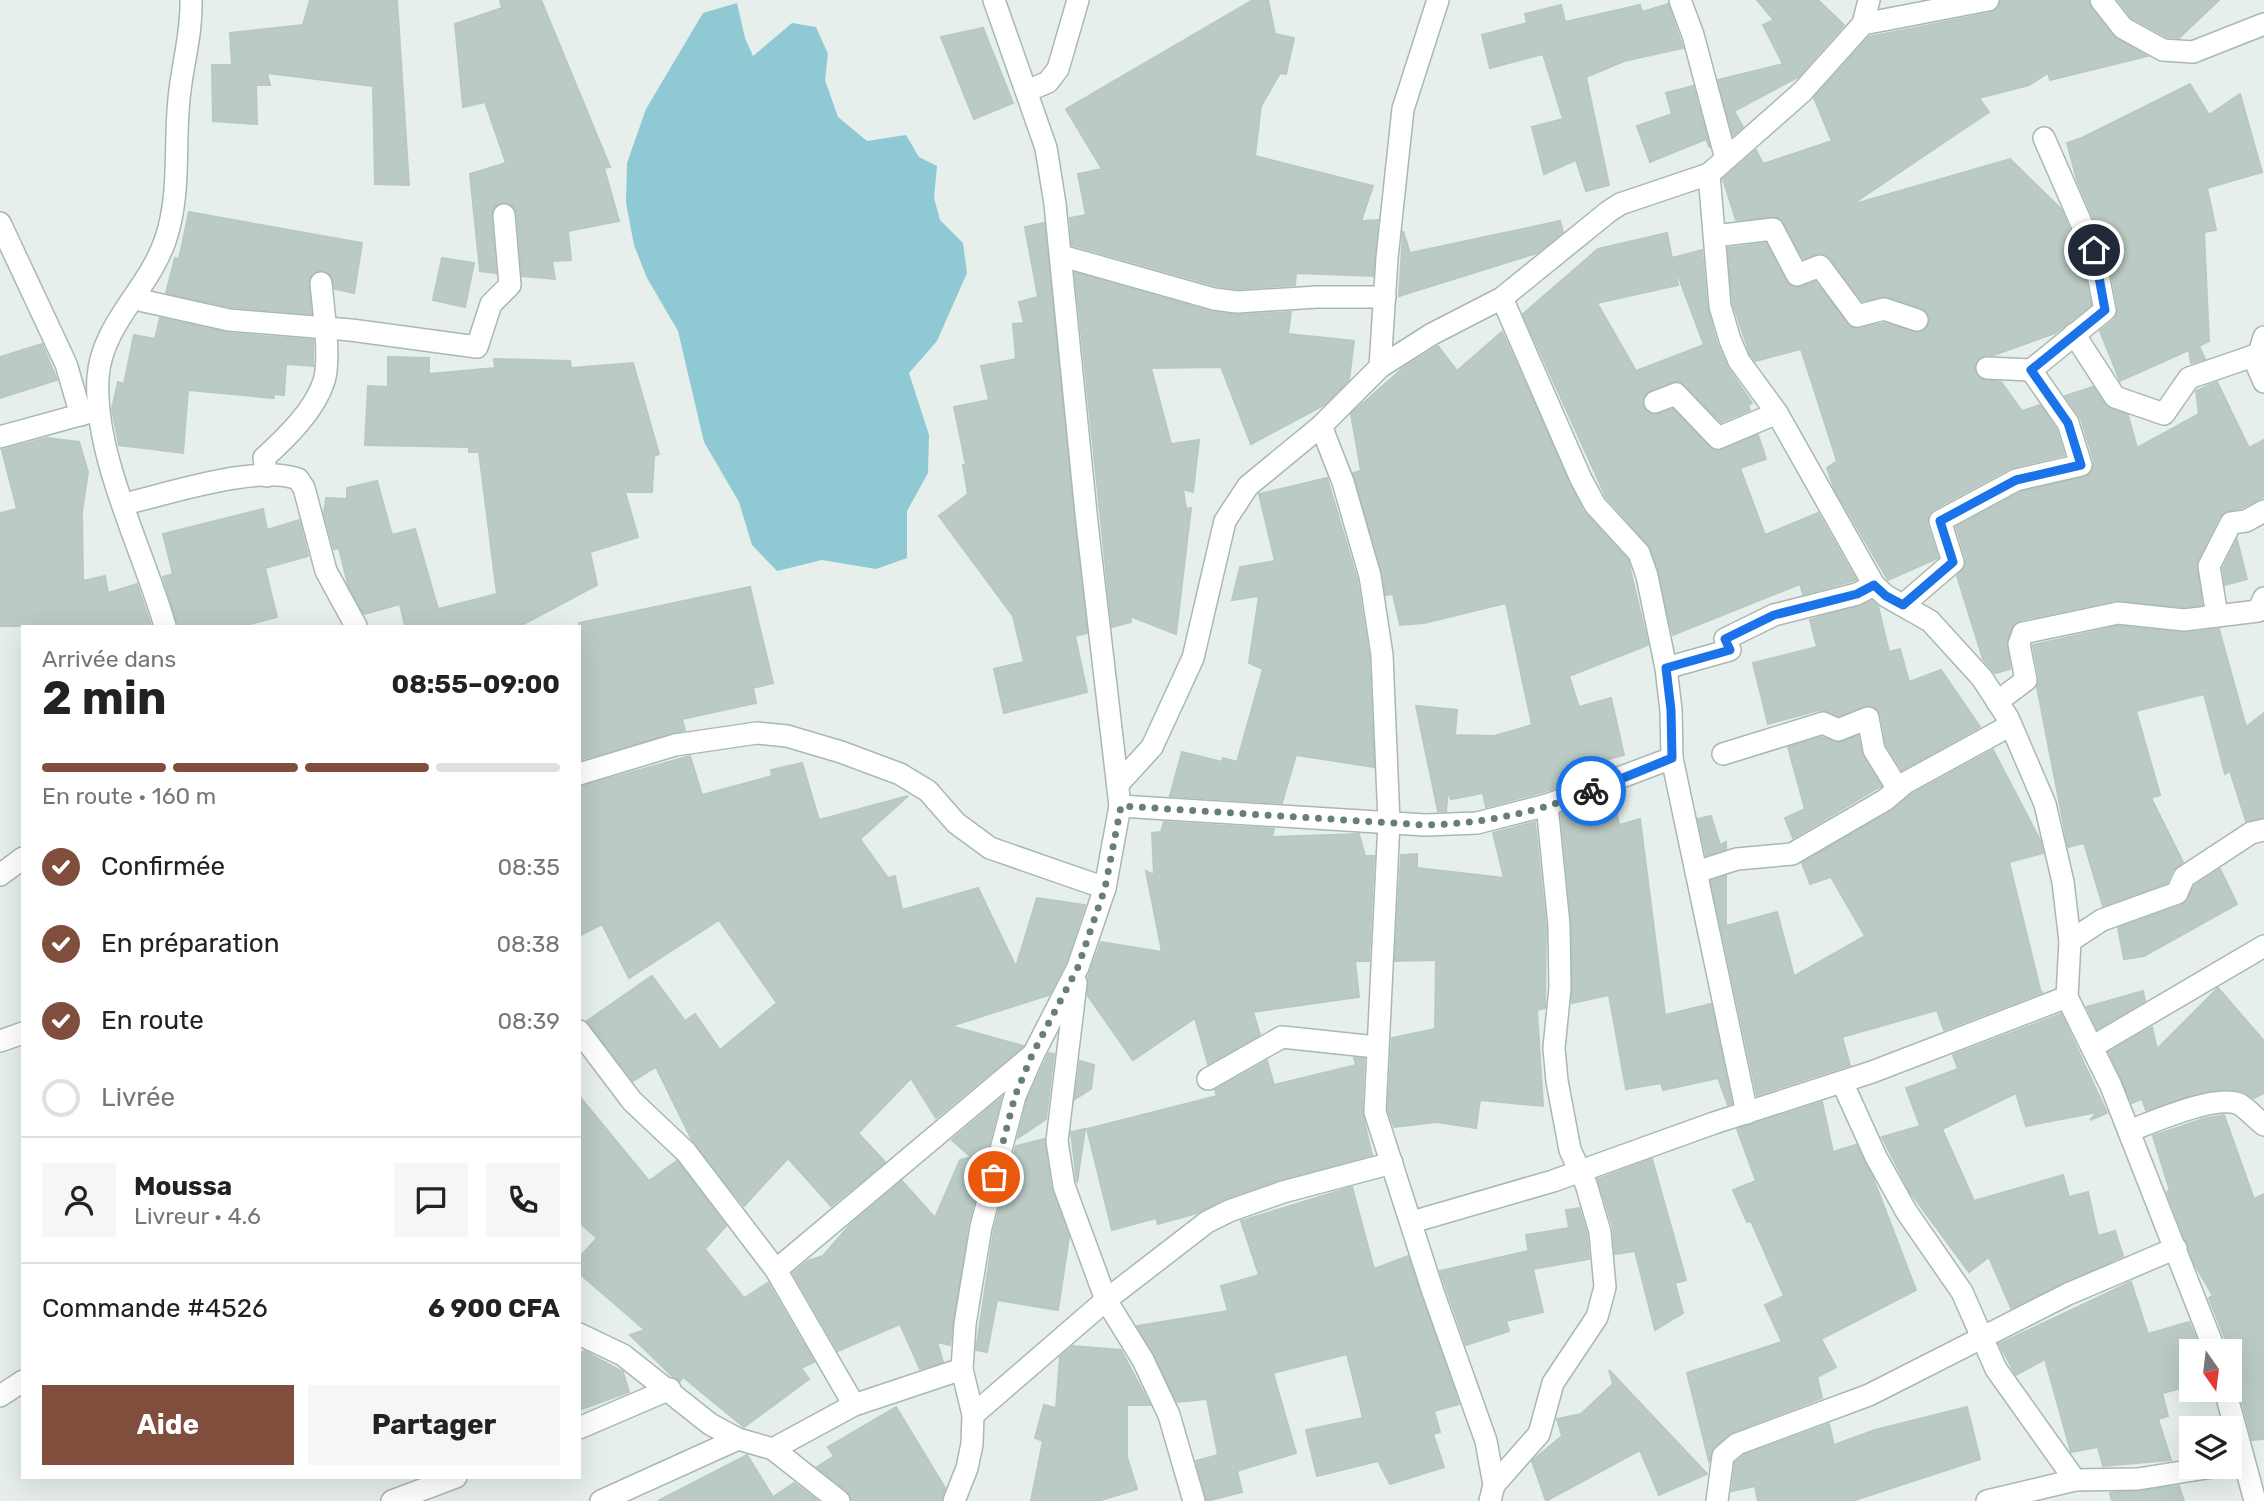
<!DOCTYPE html>
<html lang="fr">
<meta charset="utf-8">
<style>
body{margin:0;font-family:Rubik,sans-serif;background:#f6f6f6;color:#222;height:100vh;display:flex;flex-direction:column;font-size:26px;white-space:nowrap}
*{box-sizing:border-box;margin:0}
p{font-size:23px;color:#767676}
.icon{flex:none;width:38px;height:38px;fill:none;stroke:currentColor;stroke-width:2;stroke-linecap:round;stroke-linejoin:round}
.map{position:relative;flex:1;overflow:hidden}
.sheet{position:absolute;left:21px;top:625px;width:560px;height:854px;display:flex;flex-direction:column;background:#fff;border-radius:0px;box-shadow:0 7px 28px #0002}
.sheet>*{flex:none}
.needle{width:46px;rotate:166deg}
.controls{position:absolute;left:2179px;top:1339px;display:grid;gap:14px}
.controls a{display:grid;place-items:center;width:63px;height:63px;border-radius:0px;background:#fff;box-shadow:0 7px 28px #0002;font-size:35px}
.pin{position:absolute;display:grid;place-items:center;width:60px;height:60px;color:#fff;margin:-30px;border:4px solid #fff;border-radius:50%;box-shadow:0 2px 7px #0007}
.courier{position:absolute;display:grid;place-items:center;width:70px;height:70px;margin:-35px;border:5px solid #1a73e8;border-radius:50%;background:#fff;color:#222;box-shadow:0 2px 9px #0007}
.headline em{font-style:normal;font-weight:700}
.headline div{display:flex;flex-direction:column-reverse}
.headline{display:flex;align-items:center;justify-content:space-between;height:119px;padding:0 21px}
h1{font-size:46px;font-weight:700;line-height:52px}
.bar{display:grid;grid-template-columns:repeat(4,1fr);gap:10px 7px;align-content:center;height:84px;padding:0 21px}
.bar i{height:9px;border-radius:5px;background:#e0e0e0}
.bar .current{background:#804e3d}
.bar p{grid-column:span 4}
.line{display:flex;align-items:center;gap:18px;padding:0 21px;border-top:2px solid #e0e0e0}
.line div{flex:1}
.round{display:grid;place-items:center;flex:none;width:74px;height:74px;border-radius:0px;background:#f6f6f6}
ol{padding:0 21px;list-style:none}
li{display:flex;align-items:center;gap:21px;height:77px}
li p{margin-inline-start:auto}
li .icon{padding:7px;border-radius:50%;background:#804e3d;color:#fff;stroke-width:4}
li:last-child{color:#767676}
li i{width:38px;height:38px;border:4px solid #e0e0e0;border-radius:50%}
.button{display:flex;gap:14px;margin-top:auto;padding:14px 21px}
.button a{flex:1;height:80px;border-radius:0px;background:#804e3d;color:#fff;font-size:28px;font-weight:700;line-height:80px;text-align:center}
.button a+a{background:#f6f6f6;color:#222}
.map>svg:first-child{display:block}
</style>
<div class="map">
<svg width="2264" height="1501" viewBox="0 0 2264 1501">
<rect width="100%" height="100%" fill="#e6efeb"/>
<polygon fill="#8ec9d4" points="737,3 745,38 753,56 792,23 816,27 828,54 825,80 838,117 867,141 906,135 919,157 937,166 934,198 940,220 963,243 967,273 937,341 909,373 929,435 928,473 907,511 907,558 876,569 822,560 777,571 752,545 739,502 704,442 678,331 647,278 634,245 626,203 627,163 646,109 703,13"/>
<g fill="#bbcac4" stroke="#b8c9c2" stroke-width="2" fill-rule="evenodd">
<polygon points="310,0 397,0 409,185 375,184 373,86 267,73 270,85 256,85 257,124 213,121 212,65 232,65 230,33 303,25"/>
<polygon points="500,0 541,0 610,167 604,168 619,221 568,231 571,260 552,261 555,279 522,276 517,213 514,207 504,202 496,205 491,215 496,273 480,271 470,174 506,163 485,102 463,107 455,24 502,8"/>
<polygon points="1253,0 1268,0 1275,34 1294,38 1286,74 1280,73 1261,106 1255,156 1373,186 1361,221 1378,220 1373,276 1296,273 1295,285 1237,289 1217,286 1072,245 1070,218 1086,215 1078,174 1102,169 1066,109"/>
<polygon points="1757,0 1818,0 1844,25 1798,77 1734,111 1743,127 1733,135 1718,80 1783,64 1763,25 1774,20"/>
<polygon points="2001,0 2088,0 2091,8 2113,36 2147,56 2050,80 2048,73 2029,85 1979,98 1989,112 1851,205 2010,159 2061,209 2080,254 2091,305 2055,333 1994,355 1982,356 1974,367 1981,379 2001,382 2022,411 2040,405 2056,429 2064,455 2010,468 1934,509 1929,514 1927,524 1938,558 1888,580 1834,488 1827,468 1837,461 1801,349 1755,361 1750,354 1733,304 1728,248 1766,243 1789,285 1801,287 1815,282 1853,329 1884,323 1919,333 1926,329 1930,317 1922,308 1888,297 1862,301 1830,258 1823,253 1803,258 1778,217 1736,220 1723,179 1756,150 1763,164 1832,141 1814,98 1869,37 1990,13 1997,9"/>
<polygon points="2118,0 2219,0 2179,38 2167,37 2132,18"/>
<polygon points="1668,4 1683,48 1624,61 1586,77 1609,185 1586,191 1576,160 1544,174 1532,127 1563,119 1543,54 1490,68 1482,35 1527,23 1525,14 1561,5 1565,22 1640,5 1642,12"/>
<polygon points="983,28 1013,103 974,119 941,37"/>
<polygon points="2190,84 2209,115 2240,94 2262,172 2207,188 2216,230 2204,232 2209,341 2199,346 2205,359 2191,363 2189,350 2120,381 2100,331 2114,320 2118,308 2106,247 2077,180 2067,143 2082,138"/>
<polygon points="1693,86 1710,148 1706,139 1650,162 1637,126 1672,114 1666,93"/>
<polygon points="189,212 362,243 354,293 335,289 331,275 320,270 309,278 311,314 231,307 166,293 175,258 179,259"/>
<polygon points="1560,221 1563,232 1537,253 1399,296 1403,231 1410,253"/>
<polygon points="1044,223 1087,633 1075,636 1087,692 1004,713 994,669 1024,662 1013,616 939,516 968,494 963,465 966,465 954,407 989,400 981,366 1016,359 1013,324 1024,323 1019,302 1038,297 1025,227"/>
<path d="M1667 233 1672 258 1702 250 1707 307 1717 344 1728 368 1752 403 1748 405 1750 410 1721 422 1678 381 1645 393 1643 407 1654 415 1673 409 1715 451 1758 435 1766 459 1740 468 1765 535 1818 513 1856 580 1803 594 1800 584 1673 635 1651 548 1606 497 1523 314 1598 249ZM1673 262 1704 345 1636 371 1597 303 1678 285Z"/>
<polygon points="442,258 474,263 465,307 433,300"/>
<polygon points="1075,273 1212,312 1238,315 1291,312 1288,334 1354,341 1349,380 1324,405 1251,444 1221,367 1151,368 1171,444 1199,440 1193,492 1183,489 1186,509 1191,508 1176,634 1130,616 1131,622 1112,627"/>
<polygon points="160,318 228,333 313,340 313,366 286,364 284,395 273,394 274,398 188,390 183,453 119,445 112,409 118,382 124,384 134,335 155,339"/>
<polygon points="1502,332 1583,511 1628,560 1648,645 1569,676 1579,707 1611,698 1624,755 1605,760 1607,769 1543,792 1486,807 1483,793 1451,799 1448,790 1446,811 1438,811 1416,706 1457,710 1455,735 1494,736 1532,725 1506,603 1424,623 1400,625 1393,594 1386,595 1353,473 1361,471 1351,414 1403,368 1438,346 1457,371"/>
<polygon points="42,344 57,380 0,398 0,357"/>
<polygon points="388,357 429,358 429,374 495,368 494,359 570,361 571,368 633,363 659,454 654,456 652,492 625,492 638,537 590,552 597,585 520,626 405,626 400,604 364,614 348,585 339,548 334,549 324,513 326,498 347,499 347,488 377,481 392,535 415,529 438,609 497,594 479,452 469,452 469,447 365,445 368,386 388,387"/>
<polygon points="2217,382 2249,448 2264,440 2264,497 2241,508 2224,512 2219,517 2197,561 2202,605 2184,607 2116,600 2020,620 2014,624 2007,640 2010,669 1995,673 1983,659 1957,576 1965,566 1966,559 1956,527 2021,492 2091,474 2094,461 2081,419 2065,396 2093,387 2105,405 2128,415 2137,448 2199,414 2196,391"/>
<polygon points="47,438 79,442 88,472 82,512 83,581 105,576 108,593 137,584 151,626 0,626 0,513 17,509 2,450"/>
<polygon points="1327,478 1357,579 1369,656 1374,767 1296,755 1282,803 1170,796 1182,752 1222,762 1223,758 1237,762 1263,669 1249,663 1259,596 1232,600 1240,567 1275,561 1259,494"/>
<polygon points="263,509 267,530 299,520 308,556 265,568 277,617 243,626 178,626 163,577 173,574 163,534"/>
<polygon points="2237,540 2247,579 2225,585 2223,568"/>
<polygon points="750,587 773,683 753,688 756,703 682,719 685,730 579,760 579,623"/>
<polygon points="1872,601 1878,606 1889,652 1900,649 1909,682 1941,670 1980,727 1902,770 1886,745 1881,715 1871,705 1838,716 1819,710 1768,724 1753,663 1817,647 1810,620"/>
<polygon points="2119,626 2183,633 2219,629 2246,727 2264,713 2264,817 2246,821 2230,771 2225,774 2204,694 2136,711 2160,795 2151,798 2183,862 2172,871 2167,883 2103,906 2084,843 2068,847 2037,687 2039,677 2033,645"/>
<polygon points="1858,736 1863,756 1881,786 1793,838 1785,818 1805,809 1788,747 1822,737 1838,743"/>
<polygon points="1993,750 2040,840 2043,853 2009,862 2041,993 2043,992 1944,1030 1937,1010 1842,1037 1850,1065 1757,1095 1711,881 1726,876 1726,926 1777,912 1794,976 1865,936 1831,877 1810,884 1802,863 1892,811 1912,794"/>
<polygon points="690,756 702,795 772,776 771,770 802,763 819,820 908,796 860,839 888,878 895,876 902,910 978,888 1016,967 1037,898 1085,905 1066,962 1049,995 951,1026 1023,1046 936,1118 911,1078 858,1133 885,1162 831,1206 788,1158 744,1206 692,1140 656,1067 633,1081 587,1021 652,976 685,1021 695,1014 720,1050 777,1003 719,920 629,978 602,924 579,936 579,787"/>
<polygon points="1613,794 1619,825 1640,819 1665,1015 1711,1004 1732,1104 1728,1105 1718,1078 1663,1090 1661,1083 1626,1089 1609,995 1572,1003 1572,925 1561,814"/>
<polygon points="1711,816 1720,845 1726,842 1726,849 1706,855 1698,819"/>
<polygon points="1164,822 1274,829 1272,837 1359,834 1365,856 1374,856 1369,961 1355,961 1359,997 1253,1012 1260,1035 1208,1064 1195,1018 1133,1060 1088,996 1088,977 1101,942 1162,952 1146,871 1154,875 1152,833 1161,832"/>
<polygon points="1535,822 1546,926 1545,1008 1537,1010 1543,1106 1480,1100 1476,1128 1437,1122 1394,1127 1388,1110 1392,1038 1435,1029 1436,960 1395,961 1401,855 1417,854 1417,868 1504,878 1493,833"/>
<polygon points="2220,869 2237,904 2144,956 2124,959 2118,928 2182,905 2194,886"/>
<polygon points="2218,988 2264,1041 2264,1093 2254,1098 2242,1091 2213,1090 2146,1110 2142,1099 2132,1103 2109,1052 2152,1027 2157,1049"/>
<polygon points="2143,991 2145,1001 2097,1029 2087,1007"/>
<polygon points="2061,1014 2107,1113 2090,1120 2098,1112 2026,1126 2016,1093 1942,1129 1974,1201 2063,1175 2069,1197 2088,1192 2098,1236 2115,1231 2123,1256 2011,1308 1989,1257 1969,1272 1910,1192 1882,1137 1920,1126 1906,1088 1958,1069 1953,1055"/>
<polygon points="1049,1053 1054,1054 1046,1119 1018,1138 1027,1100"/>
<polygon points="1354,1058 1364,1059 1362,1112 1372,1155 1279,1180 1224,1199 1197,1213 1158,1224 1156,1218 1112,1230 1087,1129 1217,1096 1215,1090 1267,1061 1274,1085 1356,1065"/>
<polygon points="1080,1061 1094,1065 1091,1089 1075,1099"/>
<polygon points="579,1096 649,1181 677,1161 726,1226 705,1249 744,1298 768,1283 814,1362 801,1368 809,1379 744,1427 683,1377 680,1381 672,1376 630,1335 645,1330 579,1273 579,1258 597,1238 579,1222"/>
<polygon points="1001,1098 968,1225 950,1345 937,1342 943,1362 920,1369 900,1324 838,1351 793,1273 808,1261 823,1256 849,1226 902,1181 935,1218 960,1160 971,1157 952,1140"/>
<polygon points="1822,1102 1833,1152 1856,1145 1873,1178 1916,1290 1821,1339 1836,1367 1817,1377 1822,1398 1732,1432 1714,1447 1709,1461 1687,1373 1782,1342 1765,1305 1784,1296 1751,1221 1747,1222 1733,1190 1756,1181 1737,1129"/>
<polygon points="2224,1115 2254,1199 2264,1194 2264,1439 2252,1440 2235,1374 2230,1375 2230,1351 2209,1298 2213,1296 2195,1265 2167,1192 2170,1191 2153,1136 2203,1119"/>
<polygon points="1085,1129 1077,1183 1071,1132"/>
<polygon points="1044,1139 1051,1188 1069,1237 1058,1310 997,1300 987,1352 976,1350 994,1230 1016,1146"/>
<polygon points="1652,1159 1686,1280 1675,1283 1683,1313 1655,1330 1635,1251 1615,1254 1613,1228 1598,1179"/>
<polygon points="1352,1187 1374,1269 1408,1256 1459,1404 1434,1411 1440,1432 1433,1434 1444,1467 1390,1484 1378,1461 1317,1476 1306,1430 1363,1418 1347,1354 1273,1373 1296,1453 1237,1471 1242,1492 1207,1501 1196,1461 1218,1455 1207,1399 1177,1402 1137,1326 1228,1311 1221,1286 1259,1275 1241,1221"/>
<polygon points="1579,1208 1587,1234 1589,1259 1533,1269 1543,1312 1506,1321 1509,1331 1466,1345 1440,1271 1528,1251 1530,1260 1526,1235 1569,1228 1566,1210"/>
<polygon points="2131,1282 2148,1334 2189,1322 2201,1351 2191,1351 2191,1386 2162,1393 2168,1416 2158,1419 2171,1460 2103,1466 2098,1447 2071,1452 2045,1359 2016,1375 1999,1344"/>
<polygon points="1073,1346 1121,1350 1150,1405 1127,1405 1127,1457 1137,1489 1098,1501 1031,1501 1043,1441 1035,1438 1044,1405 1056,1408 1060,1357"/>
<polygon points="584,1351 623,1372 629,1392 579,1410 579,1353"/>
<polygon points="1609,1370 1707,1474 1659,1495 1640,1450 1546,1501 1532,1461 1562,1436 1557,1419 1581,1414 1613,1384"/>
<polygon points="896,1407 945,1488 941,1501 852,1501 847,1491 817,1467 834,1456 828,1447"/>
<polygon points="1967,1407 1980,1459 1852,1501 1758,1501 1755,1486 1732,1491 1735,1463 1744,1455 1829,1424 1834,1445 1875,1430"/>
<polygon points="747,1455 773,1497 794,1483 818,1501 658,1501"/>
<polygon points="2179,1486 2184,1501 2112,1501 2110,1493"/>
</g>
<g fill="none" stroke-linecap="round" stroke-linejoin="round">
<defs>
<g id="minor">
<polyline points="1680,0 1693,35 1726,159"/>
<polyline points="2101,0 2123,28 2163,50 2193,52 2264,24"/>
<polyline points="1863,24 1869,0"/>
<polyline points="1027,91 1048,82 1058,69 1078,0"/>
<polyline points="1709,174 1720,306 1730,340 1739,361 1777,413 1874,585 1886,596 1930,621 1982,678 2008,718 2045,804 2063,882 2070,941 2067,997 2111,1086 2215,1351"/>
<polyline points="0,223 66,364 81,415"/>
<polyline points="1715,236 1773,229 1797,275 1820,266 1857,316 1884,309 1917,320"/>
<polyline points="1062,256 1214,299 1237,302 1317,297 1385,297"/>
<polyline points="1502,298 1581,479 1595,505 1639,553 1647,576 1666,668 1671,710 1672,758 1547,805"/>
<polyline points="135,299 229,320 351,330 477,347 491,304 510,285 504,215"/>
<polyline points="2074,334 2115,397 2164,414 2189,378 2259,354 2264,337"/>
<polyline points="2253,356 2264,382"/>
<polyline points="1380,367 1387,258 1403,109 1438,0"/>
<polyline points="1987,368 2031,370 2105,310 2093,250 2044,138"/>
<polyline points="1655,402 1676,394 1718,438 1777,413"/>
<polyline points="1321,426 1343,482 1370,576 1382,655 1389,822 1375,1112 1433,1292 1486,1441 1494,1485 1490,1501"/>
<polyline points="0,437 94,411"/>
<path d="M267 476 264 458C286 438 315 410 324 381 331 359 323 307 321 283"/>
<path d="M124 504C168 494 257 464 298 479L304 488 326 571 356 626"/>
<polyline points="1903,605 1953,562 1940,521 2016,480 2081,465 2068,423 2031,370"/>
<polyline points="2217,616 2209,566 2231,523 2246,521 2264,511"/>
<path d="M165 626C144 552 93 455 98 377 102 324 148 290 165 241 181 195 174 147 179 99 182 65 192 35 191 0"/>
<polyline points="1666,668 1730,650 1725,639 1774,615 1857,594 1874,585"/>
<polyline points="1997,702 2026,680 2019,644 2023,633 2118,613 2184,620 2258,611 2264,598"/>
<polyline points="1723,754 1823,723 1838,730 1868,718 1874,750 1898,789"/>
<polyline points="1672,758 1747,1113"/>
<polyline points="579,774 675,745 757,733 787,736 841,752 900,774 928,791 956,823 990,848 1105,888"/>
<polyline points="1120,782 1152,747 1193,658 1225,521 1248,486 1321,426 1380,367 1432,334 1502,298 1608,212 1620,204 1709,174 1802,92 1863,24 1988,0"/>
<polyline points="1120,806 1425,825 1477,823 1547,805 1559,925 1560,988 1554,1048 1557,1081 1570,1150 1586,1184 1600,1232 1605,1287 1597,1317 1553,1383 1539,1434 1494,1485"/>
<polyline points="1696,872 1737,859 1792,854 1885,800 1905,783 2011,725"/>
<polyline points="0,875 23,858"/>
<polyline points="2070,941 2102,920 2177,893 2184,877 2251,833 2264,830"/>
<polyline points="1076,983 1057,1141 1064,1186 1106,1300 1143,1360 1169,1415 1194,1501"/>
<polyline points="579,1031 632,1101 686,1152 776,1270 854,1405"/>
<polyline points="0,1041 23,1033"/>
<polyline points="2092,1047 2264,946"/>
<polyline points="1208,1079 1282,1037 1376,1047"/>
<polyline points="1842,1082 1876,1157 1906,1211 1962,1292 1996,1369 2075,1480 2138,1479 2219,1466"/>
<path d="M2129 1131C2153 1122 2215 1094 2239 1104 2248 1109 2256 1119 2264 1125"/>
<polyline points="1412,1222 1553,1181 1714,1123 1872,1072 2067,997"/>
<polyline points="776,1270 1031,1056"/>
<polyline points="579,1334 623,1355 710,1424 738,1439 773,1449 839,1501"/>
<polyline points="2225,1390 2255,1501"/>
<polyline points="0,1396 23,1381"/>
<polyline points="973,1415 1106,1300 1207,1222 1229,1211 1283,1192 1392,1163"/>
<polyline points="579,1428 670,1389"/>
<polyline points="773,1449 854,1405 962,1369"/>
<polyline points="392,1501 456,1477"/>
<polyline points="601,1501 738,1439"/>
<polyline points="954,1501 967,1468 972,1444 973,1415 962,1369 965,1324 981,1227 1015,1096 1033,1055 1078,967 1105,888 1120,806 1087,523 1055,204 1046,148 994,0"/>
<polyline points="1717,1501 1723,1456 1737,1444 1869,1395 2068,1294 2176,1248"/>
<polyline points="1987,1501 2075,1480"/>
</g>
</defs>
<use href="#minor" stroke="#a8b8b2" stroke-width="24"/>
<use href="#minor" stroke="#fff" stroke-width="21"/>
</g>
<g fill="none" stroke-linecap="round" stroke-linejoin="round">
<path stroke="#687f78" stroke-width="7" stroke-dasharray="0 12.6" d="M994 1177 1015 1096 1032 1055 1078 967 1105 888 1121 806 1425 825C1482 824 1538 812 1591 791"/>
<polyline stroke="#1a73e8" stroke-width="9" points="1591,791 1672,758 1671,710 1666,668 1730,650 1725,639 1774,615 1857,594 1874,585 1886,596 1903,605 1953,562 1940,521 2016,480 2081,465 2068,423 2031,370 2105,310 2094,250"/>
</g>
</svg>
<div class="controls">
<a><svg class="needle" viewBox="-14 -14 28 28"><path d="M0-13l5 13h-10z" fill="#e53935"/><path d="M0 13l5-13h-10z" fill="#767676"/></svg></a>
<a><svg class="icon" aria-label="layers" viewBox="0 0 24 24"><path d="M12 4l9 5-9 5-9-5zM3 14l9 5 9-5"/></svg></a>
</div>
<div class="pin" style="left:994px;top:1177px;background:#ea580c"><svg class="icon" aria-label="bag" viewBox="0 0 24 24"><path d="M5 8h14l-1 12H6zM9 8a3 3 0 0 1 6 0"/></svg></div>
<div class="pin" style="left:2094px;top:250px;background:#1f2937"><svg class="icon" aria-label="home" viewBox="0 0 24 24"><path d="M3 11l9-7 9 7M6 9v11h12V9"/></svg></div>
<div class="courier" style="left:1591px;top:791px"><svg class="icon" aria-label="bike" viewBox="0 0 24 24"><circle cx="6" cy="16" r="4"/><circle cx="18" cy="16" r="4"/><path d="M6 16l4-8h5l3 8M10 8l3 8H6M13 5h3"/></svg></div>
<section class="sheet">
<div class="headline"><div><h1>2 min</h1><p>Arrivée dans</p></div><em>08:55–09:00</em></div>
<div class="bar"><i class="current"></i><i class="current"></i><i class="current"></i><i></i><p>En route · 160 m</p></div>
<ol>
<li><svg class="icon" aria-label="check" viewBox="0 0 24 24"><path d="M5 12l5 5 9-10"/></svg>Confirmée<p>08:35</p></li>
<li><svg class="icon" aria-label="check" viewBox="0 0 24 24"><path d="M5 12l5 5 9-10"/></svg>En préparation<p>08:38</p></li>
<li><svg class="icon" aria-label="check" viewBox="0 0 24 24"><path d="M5 12l5 5 9-10"/></svg>En route<p>08:39</p></li>
<li><i></i>Livrée</li>
</ol>
<div class="line" style="height:126px"><a class="round"><svg class="icon" aria-label="person" viewBox="0 0 24 24"><circle cx="12" cy="8" r="4"/><path d="M4 21q1-7 8-7t8 7"/></svg></a><div><b>Moussa</b><p>Livreur · 4.6</p></div><a class="round"><svg class="icon" aria-label="chat" viewBox="0 0 24 24"><path d="M4 5h16v11H9l-5 4z"/></svg></a><a class="round"><svg class="icon" aria-label="phone" viewBox="0 0 24 24"><path d="M5 4h4l2 5-3 2q2 4 5 5l2-3 5 2v4C11 20 4 13 5 4z"/></svg></a></div>
<div class="line" style="height:91px"><div>Commande #4526</div><b>6 900 CFA</b></div>
<div class="button"><a>Aide</a><a>Partager</a></div>
</section>
</div>
